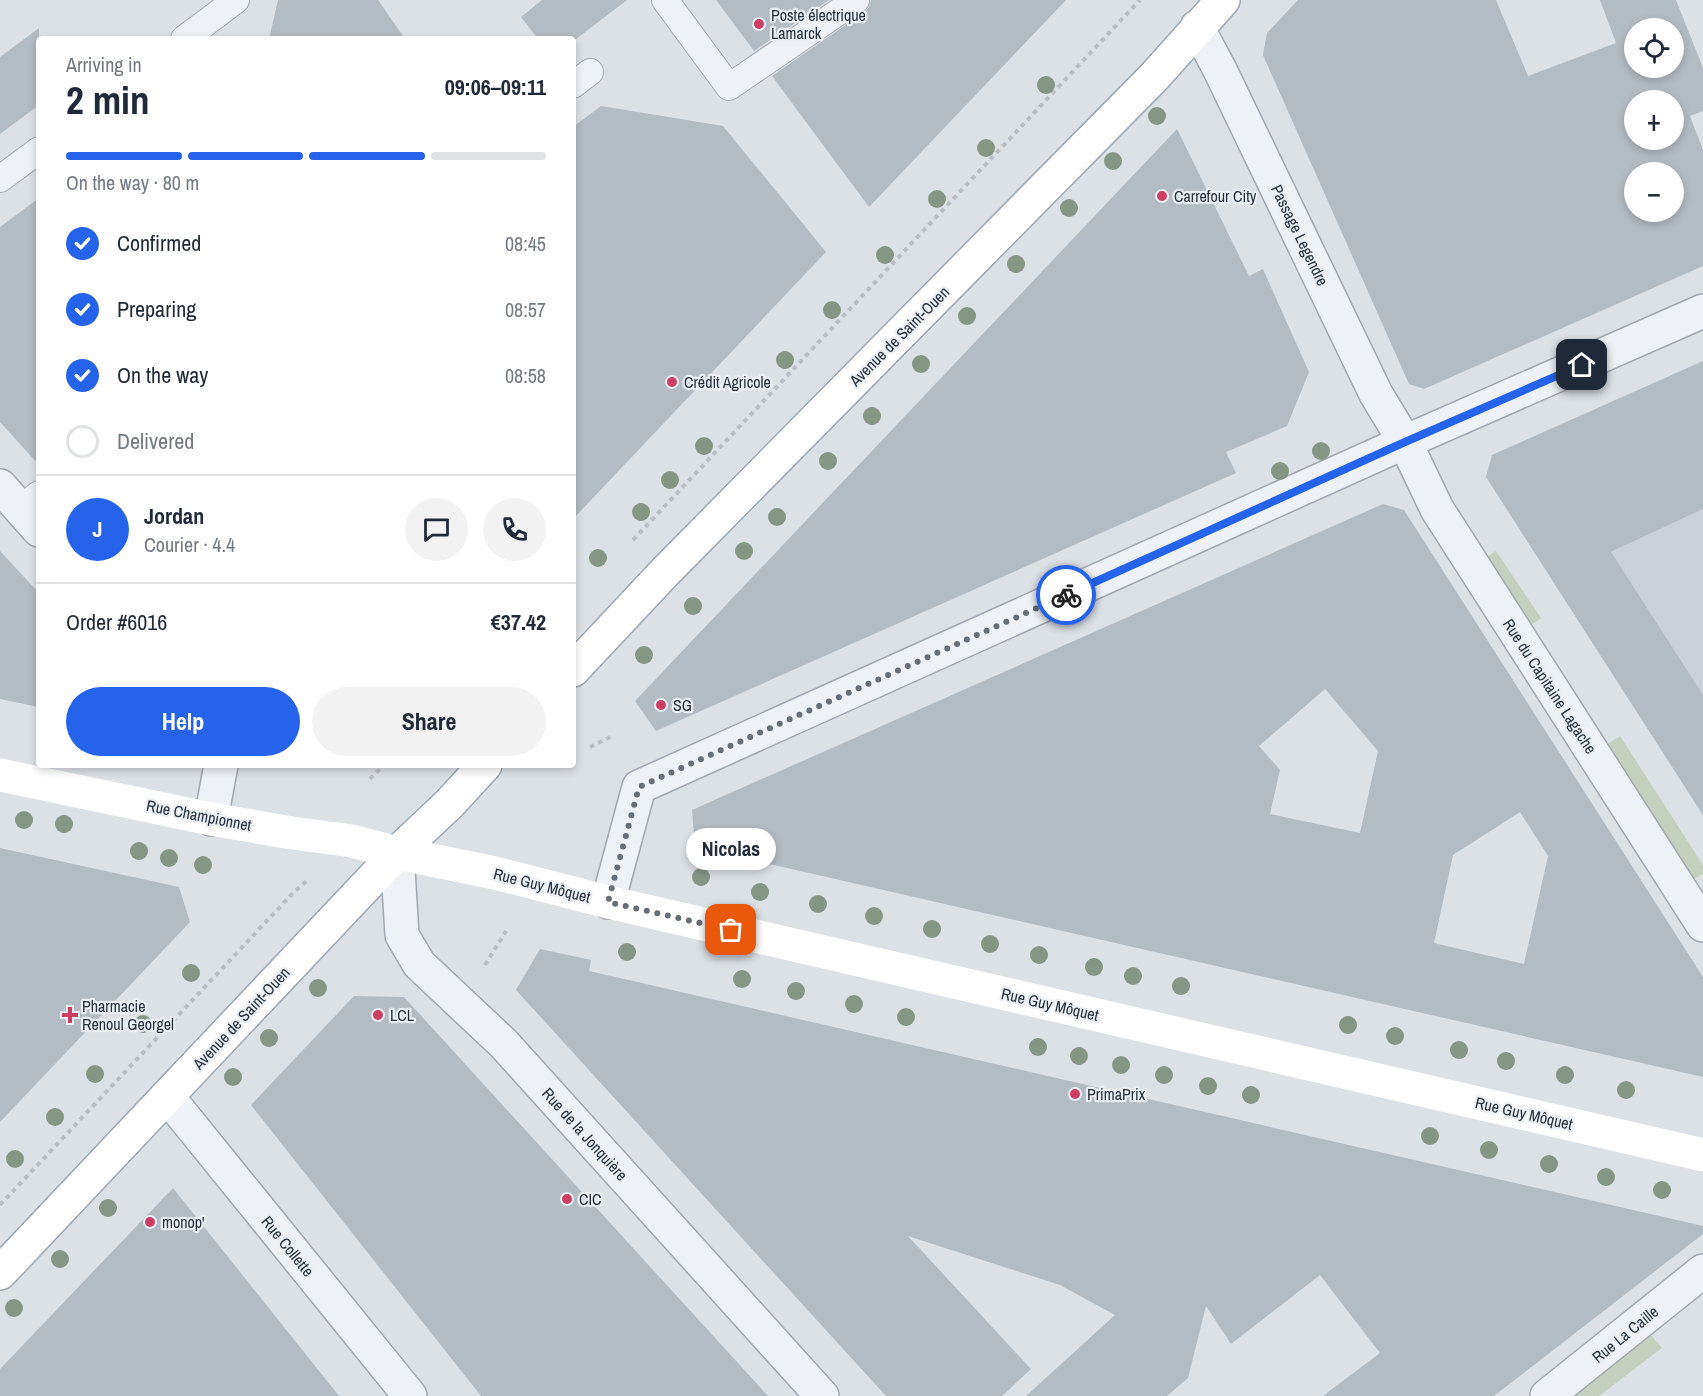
<!DOCTYPE html>
<meta charset="utf-8">
<style>
body{margin:0;font-family:"Archivo Narrow",sans-serif;background:#f2f2f3;color:#1f2937;height:100vh;display:flex;flex-direction:column;font-size:22px;white-space:nowrap}
*{box-sizing:border-box;margin:0}
p{font-size:20px;color:#747a83}
.icon{flex:none;width:33px;height:33px;fill:none;stroke:currentColor;stroke-width:2;stroke-linecap:round;stroke-linejoin:round}
.map{position:relative;flex:1;overflow:hidden}
.side{position:absolute;left:36px;top:36px;width:540px;height:732px;display:flex;flex-direction:column;background:#fff;border-radius:6px;box-shadow:0 3px 9px #0003}
.side>*{flex:none}
.controls{position:absolute;left:1624px;top:18px;display:grid;gap:12px}
.controls a{display:grid;place-items:center;width:60px;height:60px;border-radius:50%;background:#fff;box-shadow:0 3px 9px #0003;font-size:30px}
.pin{position:absolute;display:grid;place-items:center;width:51px;height:51px;color:#fff;margin:-26px;border-radius:12px;box-shadow:0 3px 9px #0006}
.courier{position:absolute;display:grid;place-items:center;width:60px;height:60px;margin:-30px;border:4px solid #2563eb;border-radius:50%;background:#fff;color:#222;box-shadow:0 2px 8px #0007}
.bubble{position:absolute;height:42px;border-radius:21px;background:#fff;box-shadow:0 3px 9px #0003;font-size:20px;font-weight:800;line-height:42px;text-align:center}
.overview em{font-style:normal;font-weight:800}
.overview div{display:flex;flex-direction:column-reverse}
.overview{display:flex;align-items:center;justify-content:space-between;height:102px;padding:0 30px}
h1{font-size:39px;font-weight:800;line-height:45px}
.bar{display:grid;grid-template-columns:repeat(4,1fr);gap:9px 6px;align-content:center;height:72px;padding:0 30px}
.bar i{height:8px;border-radius:4px;background:#e0e1e3}
.bar .current{background:#2563eb}
.bar p{grid-column:span 4}
.line{display:flex;align-items:center;gap:15px;padding:0 30px;border-top:2px solid #e0e1e3}
.line div{flex:1}
.round{display:grid;place-items:center;flex:none;width:63px;height:63px;border-radius:32px;background:#f2f2f3}
ol{padding:0 30px;list-style:none}
li{display:flex;align-items:center;gap:18px;height:66px}
li p{margin-inline-start:auto}
li .icon{padding:6px;border-radius:50%;background:#2563eb;color:#fff;stroke-width:4}
li:last-child{color:#747a83}
li i{width:33px;height:33px;border:3px solid #e0e1e3;border-radius:50%}
.primary-button{display:flex;gap:12px;margin-top:auto;padding:12px 30px}
.primary-button a{flex:1;height:69px;border-radius:36px;background:#2563eb;color:#fff;font-size:24px;font-weight:800;line-height:69px;text-align:center}
.primary-button a+a{background:#f2f2f3;color:#1f2937}
.map>svg:first-child{display:block}
</style>
<div class="map">
<svg width="1703" height="1396" viewBox="0 0 1703 1396">
<rect width="100%" height="100%" fill="#dce1e6"/>
<polygon fill="#cad0d8" points="1703,509 1703,815 1552,580"/>
<g fill="#c4d0bd">
<polygon points="1496,551 1541,618 1527,628 1482,560"/>
<polygon points="1620,736 1703,865 1703,874 1689,882 1603,747"/>
<polygon points="1650,1334 1662,1348 1599,1396 1569,1396"/>
</g>
<g fill="#b3bbc3" fill-rule="evenodd">
<polygon points="278,0 378,0 405,39 269,39"/>
<polygon points="542,0 627,0 576,39 538,39 521,17"/>
<polygon points="716,0 829,0 754,51"/>
<polygon points="871,0 1066,0 869,207 772,76 864,12 869,7"/>
<path d="M1298 0H1496L1528 76 1616 43 1600 0H1676L1703 68V111L1690 116 1703 150V266L1424 389 1409 384 1263 55 1267 33ZM1635 28H1674V68H1635ZM1635 100H1674V140H1635ZM1635 172H1674V212H1635Z"/>
<polygon points="39,28 39,105 0,134 0,57"/>
<polygon points="601,106 723,126 826,252 573,519 573,127"/>
<polygon points="1177,129 1249,276 1263,269 1309,372 1287,426 1226,452 1236,473 656,731 635,701"/>
<polygon points="39,198 39,465 0,422 0,227"/>
<polygon points="1703,361 1703,509 1611,552 1703,695 1703,815 1486,477 1492,455"/>
<path d="M1383 504 1404 510 1703 977V1077L695 847 692 810ZM1325 689 1378 751 1360 833 1270 814 1280 770 1259 746ZM1520 812 1548 856 1524 964 1434 943 1453 855Z"/>
<polygon points="0,551 39,593 39,707 0,699"/>
<polygon points="0,848 179,887 190,922 0,1122"/>
<polygon points="540,949 591,960 589,971 1703,1226 1703,1234 1494,1396 1323,1396 1380,1353 1320,1275 1231,1344 1206,1306 1188,1378 1167,1396 1026,1396 1115,1315 1060,1285 908,1236 1031,1369 1002,1396 886,1396 516,990"/>
<polygon points="354,996 404,997 768,1396 481,1396 251,1105"/>
<polygon points="173,1188 339,1396 0,1396 0,1369"/>
</g>
<g fill="none" stroke-linecap="round" stroke-linejoin="round">
<defs>
<g id="service">
<polyline points="665,0 729,87 856,0"/>
<polyline points="184,39 236,0"/>
<polyline points="573,85 590,72"/>
<polyline points="0,179 39,150"/>
<polyline points="20,509 39,494"/>
</g>
<g id="pedestrian">
<polyline points="1405,442 1437,509 1703,925"/>
<polyline points="1547,1396 1703,1271"/>
</g>
<g id="minor">
<polyline points="1197,27 1220,70 1376,394 1405,442"/>
<polyline points="0,486 39,530"/>
<polyline points="211,819 221,765"/>
<polyline points="397,853 402,935 419,964 504,1044 822,1396"/>
<polyline points="608,902 639,787 1405,442 1703,311"/>
<polyline points="167,1096 410,1396"/>
</g>
<g id="primary">
<polyline points="573,670 665,572 1154,77 1223,0"/>
<polyline points="0,1273 397,853 449,804 485,765"/>
</g>
</defs>
<use href="#service" stroke="#a2a8b0" stroke-width="28"/>
<use href="#pedestrian" stroke="#a2a8b0" stroke-width="36"/>
<use href="#minor" stroke="#a2a8b0" stroke-width="36"/>
<use href="#primary" stroke="#9ba7b2" stroke-width="36"/>
<g stroke="#babfc5" stroke-width="4" stroke-dasharray="4.5 4.5" stroke-linecap="butt">
<polyline points="633,540 1140,0"/>
<polyline points="590,747 612,736"/>
<polyline points="370,779 384,765"/>
<polyline points="485,965 506,931"/>
<polyline points="0,1205 294,892 309,879"/>
</g>
<use href="#service" stroke="#eef1f5" stroke-width="26"/>
<use href="#pedestrian" stroke="#eef1f5" stroke-width="33"/>
<use href="#minor" stroke="#eef1f5" stroke-width="33"/>
<polyline stroke="#fff" stroke-width="33" points="0,775 211,819 292,833 352,841 397,853 495,873 608,902 1703,1155"/>
<use href="#primary" stroke="#fff" stroke-width="33"/>
</g>
<g fill="#859684">
<circle cx="1046" cy="85" r="9"/>
<circle cx="1157" cy="116" r="9"/>
<circle cx="986" cy="148" r="9"/>
<circle cx="1113" cy="161" r="9"/>
<circle cx="937" cy="199" r="9"/>
<circle cx="1069" cy="208" r="9"/>
<circle cx="885" cy="255" r="9"/>
<circle cx="1016" cy="264" r="9"/>
<circle cx="832" cy="310" r="9"/>
<circle cx="967" cy="316" r="9"/>
<circle cx="785" cy="360" r="9"/>
<circle cx="921" cy="364" r="9"/>
<circle cx="872" cy="416" r="9"/>
<circle cx="704" cy="446" r="9"/>
<circle cx="1321" cy="451" r="9"/>
<circle cx="828" cy="461" r="9"/>
<circle cx="1280" cy="471" r="9"/>
<circle cx="670" cy="480" r="9"/>
<circle cx="641" cy="512" r="9"/>
<circle cx="777" cy="517" r="9"/>
<circle cx="744" cy="551" r="9"/>
<circle cx="598" cy="558" r="9"/>
<circle cx="693" cy="606" r="9"/>
<circle cx="644" cy="655" r="9"/>
<circle cx="24" cy="820" r="9"/>
<circle cx="64" cy="824" r="9"/>
<circle cx="139" cy="851" r="9"/>
<circle cx="169" cy="858" r="9"/>
<circle cx="203" cy="865" r="9"/>
<circle cx="701" cy="877" r="9"/>
<circle cx="760" cy="892" r="9"/>
<circle cx="818" cy="904" r="9"/>
<circle cx="874" cy="916" r="9"/>
<circle cx="932" cy="929" r="9"/>
<circle cx="990" cy="944" r="9"/>
<circle cx="627" cy="952" r="9"/>
<circle cx="1039" cy="955" r="9"/>
<circle cx="1094" cy="967" r="9"/>
<circle cx="191" cy="973" r="9"/>
<circle cx="1133" cy="976" r="9"/>
<circle cx="742" cy="979" r="9"/>
<circle cx="1181" cy="986" r="9"/>
<circle cx="318" cy="988" r="9"/>
<circle cx="796" cy="991" r="9"/>
<circle cx="854" cy="1004" r="9"/>
<circle cx="906" cy="1017" r="9"/>
<circle cx="143" cy="1024" r="9"/>
<circle cx="1348" cy="1025" r="9"/>
<circle cx="1395" cy="1036" r="9"/>
<circle cx="269" cy="1038" r="9"/>
<circle cx="1038" cy="1047" r="9"/>
<circle cx="1459" cy="1050" r="9"/>
<circle cx="1079" cy="1056" r="9"/>
<circle cx="1506" cy="1061" r="9"/>
<circle cx="1121" cy="1065" r="9"/>
<circle cx="95" cy="1074" r="9"/>
<circle cx="1164" cy="1075" r="9"/>
<circle cx="1565" cy="1075" r="9"/>
<circle cx="233" cy="1077" r="9"/>
<circle cx="1208" cy="1086" r="9"/>
<circle cx="1626" cy="1090" r="9"/>
<circle cx="1251" cy="1095" r="9"/>
<circle cx="55" cy="1117" r="9"/>
<circle cx="1430" cy="1136" r="9"/>
<circle cx="1489" cy="1150" r="9"/>
<circle cx="15" cy="1159" r="9"/>
<circle cx="1549" cy="1164" r="9"/>
<circle cx="1606" cy="1177" r="9"/>
<circle cx="1662" cy="1190" r="9"/>
<circle cx="108" cy="1208" r="9"/>
<circle cx="60" cy="1259" r="9"/>
<circle cx="14" cy="1308" r="9"/>
</g>
<g fill="none" stroke-linecap="round" stroke-linejoin="round">
<polyline stroke="#666e78" stroke-width="6" stroke-dasharray="0 10.8" points="731,930 608,902 639,787 1066,595"/>
<polyline stroke="#2563eb" stroke-width="8" points="1066,595 1405,442 1582,365"/>
</g>
<g fill="#cd3e65" stroke="#ebf0f4" stroke-width="2">
<circle cx="759" cy="24" r="6"/>
<circle cx="1162" cy="196" r="6"/>
<circle cx="672" cy="382" r="6"/>
<circle cx="661" cy="705" r="6"/>
<path d="M67 1006h6v6h6v6h-6v6h-6v-6h-6v-6h6z"/>
<circle cx="378" cy="1015" r="6"/>
<circle cx="1075" cy="1094" r="6"/>
<circle cx="567" cy="1199" r="6"/>
<circle cx="150" cy="1222" r="6"/>
</g>
<g text-anchor="middle" stroke-width="4.5" stroke-linejoin="round" paint-order="stroke">
<g font-size="16" fill="#26303c" stroke="#ebf0f4" text-anchor="start">
<text x="771" y="21">Poste électrique<tspan x="771" dy="18">Lamarck</tspan></text>
<text x="1174" y="202">Carrefour City</text>
<text x="684" y="388">Crédit Agricole</text>
<text x="673" y="711">SG</text>
<text x="82" y="1012">Pharmacie<tspan x="82" dy="18">Renoul Georgel</tspan></text>
<text x="390" y="1021">LCL</text>
<text x="1087" y="1100">PrimaPrix</text>
<text x="579" y="1205">CIC</text>
<text x="162" y="1228">monop'</text>
</g>
<g font-size="16" fill="#26303c" stroke="#ebf0f4">
<text transform="translate(1300 235) rotate(64)" y="6">Passage Legendre</text>
<text transform="translate(899 336) rotate(-45)" y="6">Avenue de Saint-Ouen</text>
<text transform="translate(1550 686) rotate(57)" y="6">Rue du Capitaine Lagache</text>
<text transform="translate(199 815) rotate(11)" y="6">Rue Championnet</text>
<text transform="translate(542 885) rotate(14)" y="6">Rue Guy Môquet</text>
<text transform="translate(1050 1004) rotate(13)" y="6">Rue Guy Môquet</text>
<text transform="translate(241 1018) rotate(-47)" y="6">Avenue de Saint-Ouen</text>
<text transform="translate(1524 1113) rotate(13)" y="6">Rue Guy Môquet</text>
<text transform="translate(585 1134) rotate(48)" y="6">Rue de la Jonquière</text>
<text transform="translate(288 1246) rotate(51)" y="6">Rue Collette</text>
<text transform="translate(1625 1334) rotate(-39)" y="6">Rue La Caille</text>
</g>
</g>
</svg>
<div class="controls">
<a><svg class="icon" aria-label="locate" viewBox="0 0 24 24"><circle cx="12" cy="12" r="6"/><path d="M12 2v4M12 18v4M2 12h4M18 12h4"/></svg></a>
<a>+</a>
<a>−</a>
</div>
<div class="pin" style="left:731px;top:930px;background:#ea580c"><svg class="icon" aria-label="bag" viewBox="0 0 24 24"><path d="M5 8h14l-1 12H6zM9 8a3 3 0 0 1 6 0"/></svg></div>
<div class="pin" style="left:1582px;top:365px;background:#1f2937"><svg class="icon" aria-label="home" viewBox="0 0 24 24"><path d="M3 11l9-7 9 7M6 9v11h12V9"/></svg></div>
<div class="courier" style="left:1066px;top:595px"><svg class="icon" aria-label="bike" viewBox="0 0 24 24"><circle cx="6" cy="16" r="4"/><circle cx="18" cy="16" r="4"/><path d="M6 16l4-8h5l3 8M10 8l3 8H6M13 5h3"/></svg></div>
<div class="bubble" style="left:686px;top:828px;width:90px">Nicolas</div>
<section class="side">
<div class="overview"><div><h1>2 min</h1><p>Arriving in</p></div><em>09:06–09:11</em></div>
<div class="bar"><i class="current"></i><i class="current"></i><i class="current"></i><i></i><p>On the way · 80 m</p></div>
<ol>
<li><svg class="icon" aria-label="check" viewBox="0 0 24 24"><path d="M5 12l5 5 9-10"/></svg>Confirmed<p>08:45</p></li>
<li><svg class="icon" aria-label="check" viewBox="0 0 24 24"><path d="M5 12l5 5 9-10"/></svg>Preparing<p>08:57</p></li>
<li><svg class="icon" aria-label="check" viewBox="0 0 24 24"><path d="M5 12l5 5 9-10"/></svg>On the way<p>08:58</p></li>
<li><i></i>Delivered</li>
</ol>
<div class="line" style="height:108px"><b class="round" style="background:#2563eb;color:#fff">J</b><div><b>Jordan</b><p>Courier · 4.4</p></div><a class="round"><svg class="icon" aria-label="chat" viewBox="0 0 24 24"><path d="M4 5h16v11H9l-5 4z"/></svg></a><a class="round"><svg class="icon" aria-label="phone" viewBox="0 0 24 24"><path d="M5 4h4l2 5-3 2q2 4 5 5l2-3 5 2v4C11 20 4 13 5 4z"/></svg></a></div>
<div class="line" style="height:78px"><div>Order #6016</div><b>€37.42</b></div>
<div class="primary-button"><a>Help</a><a>Share</a></div>
</section>
</div>
